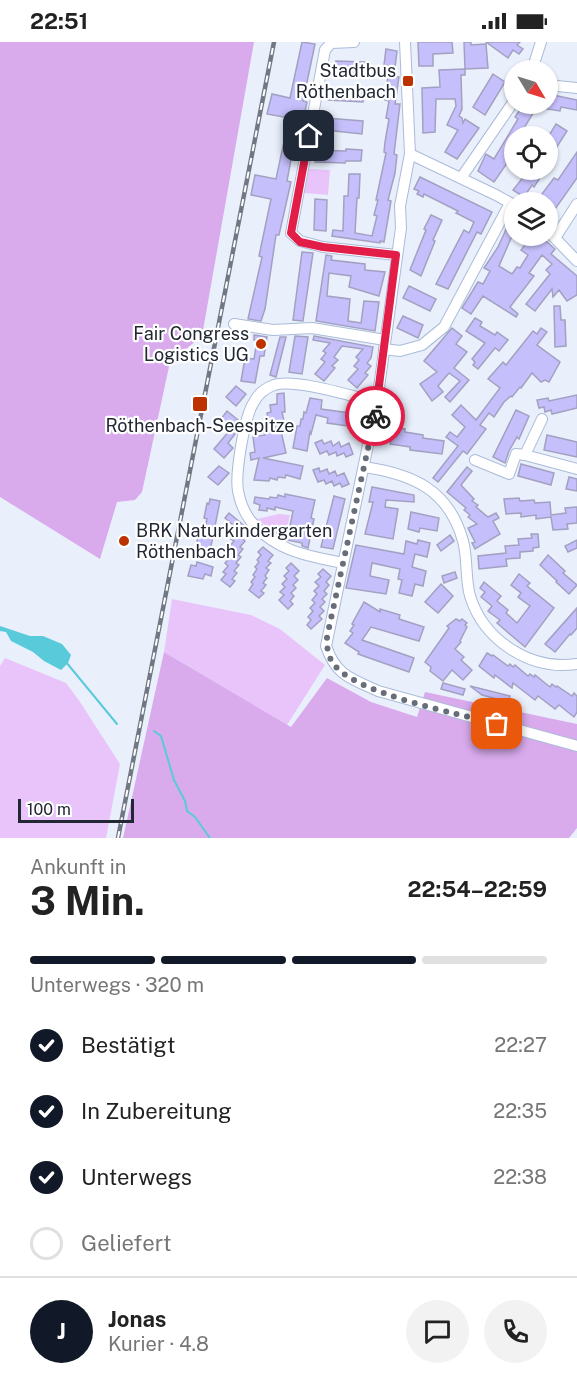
<!DOCTYPE html>
<html lang="de">
<meta charset="utf-8">
<style>
body{margin:0;font-family:"Public Sans",sans-serif;background:#f2f2f2;color:#222;height:100vh;display:flex;flex-direction:column;font-size:22px;white-space:nowrap}
*{box-sizing:border-box;margin:0}
p{font-size:20px;color:#767676}
.icon{flex:none;width:33px;height:33px;fill:none;stroke:currentColor;stroke-width:2;stroke-linecap:round;stroke-linejoin:round}
.map{position:relative;height:796px;overflow:hidden}
.side{display:flex;flex-direction:column;background:#fff;flex:1}
.side>*{flex:none}
.needle{width:39px;rotate:128deg}
.buttons{position:absolute;left:504px;top:18px;display:grid;gap:12px}
.buttons a{display:grid;place-items:center;width:54px;height:54px;border-radius:50%;background:#fff;box-shadow:0 2px 4px #0004;font-size:30px}
.scale{position:absolute;left:18px;bottom:15px;width:116px;box-sizing:border-box;padding-left:6px;border:3px solid #212733;border-top:0;font-size:16px;line-height:21px;white-space:nowrap;color:#212733;-webkit-text-stroke:4px #fff;paint-order:stroke}
.pin{position:absolute;display:grid;place-items:center;width:51px;height:51px;color:#fff;margin:-26px;border-radius:12px;box-shadow:0 3px 9px #0006}
.courier{position:absolute;display:grid;place-items:center;width:60px;height:60px;margin:-30px;border:4px solid #e11d48;border-radius:50%;background:#fff;color:#222;box-shadow:0 2px 8px #0007}
.overview em{font-style:normal;font-weight:700}
.overview div{display:flex;flex-direction:column-reverse}
.overview{display:flex;align-items:center;justify-content:space-between;height:102px;padding:0 30px}
h1{font-size:39px;font-weight:700;line-height:45px}
.bar{display:grid;grid-template-columns:repeat(4,1fr);gap:9px 6px;align-content:center;height:72px;padding:0 30px}
.bar i{height:8px;border-radius:4px;background:#e0e0e0}
.bar .selected{background:#111827}
.bar p{grid-column:span 4}
.line{display:flex;align-items:center;gap:15px;padding:0 30px;border-top:2px solid #e0e0e0}
.line div{flex:1}
.round{display:grid;place-items:center;flex:none;width:63px;height:63px;border-radius:32px;background:#f2f2f2}
ol{padding:0 30px;list-style:none}
li{display:flex;align-items:center;gap:18px;height:66px}
li p{margin-inline-start:auto}
li .icon{padding:6px;border-radius:50%;background:#111827;color:#fff;stroke-width:4}
li:last-child{color:#767676}
li i{width:33px;height:33px;border:3px solid #e0e0e0;border-radius:50%}
.status{display:flex;justify-content:space-between;align-items:center;height:42px;padding:0 30px;background:#fff;direction:ltr}
.status svg{height:16px;fill:currentColor}
.map>svg:first-child{display:block}
</style>
<div class="status"><b>22:51</b><svg viewBox="0 0 49 12"><path d="M0 12V9h3v3zM5 12V6h3v6zM10 12V3h3v9zM15 12V0h3v12zM26 1h20v11H26zM47 4h2v5h-2z"/></svg></div>
<div class="map">
<svg width="577" height="796" viewBox="0 0 577 796">
<rect width="100%" height="100%" fill="#e9f0fc"/>
<g fill="#e9c4fa">
<polygon points="309,127 330,128 328,153 304,151"/>
<polygon points="279,472 290,473 284,499 257,477"/>
<polygon points="172,557 251,573 280,587 325,623 287,683 164,610"/>
<polygon points="5,616 66,641 80,660 120,722 106,796 0,796 0,624"/>
</g>
<g fill="#d9abed">
<polygon points="0,0 254,0 202,294 170,320 142,450 135,458 117,460 100,517 0,455"/>
<polygon points="164,610 291,685 327,636 371,660 417,675 425,650 577,682 577,786 569,796 123,796"/>
</g>
<polygon fill="#59cada" points="0,584 30,594 43,594 62,602 71,613 68,621 61,628 44,619 33,610 11,599 6,590 0,589"/>
<g fill="none" stroke-linecap="round" stroke-linejoin="round">
<g stroke="#59cada" stroke-width="2">
<polyline points="66,620 117,682"/>
<polyline points="154,689 161,694 174,738 185,759 187,769 195,775 210,796"/>
</g>
</g>
<g fill="#c5bffb" stroke="#a3a0c1" stroke-width="1.5">
<polygon points="302,0 315,2 303,59 307,60 303,79 301,79 295,112 292,112 287,139 291,140 279,193 276,193 265,267 261,279 248,277 262,215 259,214 271,157 251,153 255,133 276,137 289,76 267,72 272,52 290,56"/>
<polygon points="418,0 452,0 453,11 433,12 433,24 419,24"/>
<polygon points="464,0 471,0 471,3 486,2 488,26 465,27"/>
<polygon points="486,0 520,0 517,3 523,7 519,12 513,8 508,16"/>
<polygon points="386,7 397,9 395,25 384,23"/>
<polygon points="336,19 366,20 366,31 335,30"/>
<polygon points="465,27 465,33 461,33 462,67 459,74 462,76 463,81 465,77 479,86 457,117 445,110 458,88 447,83 456,64 455,57 436,57 435,90 423,91 422,46 440,45 439,28"/>
<polygon points="493,32 505,40 485,73 473,65"/>
<polygon points="388,34 399,35 395,62 400,62 394,112 397,113 395,131 388,158 391,159 384,200 380,199 380,201 332,194 333,188 343,189 344,154 348,154 349,132 360,132 359,156 357,156 355,191 372,194 377,174 374,173 378,158 376,158 386,111 384,110 385,100 389,77 386,76 389,59 385,58"/>
<polygon points="328,47 364,48 363,60 328,58"/>
<polygon points="548,52 577,58 577,68 561,65 560,69 534,65 535,62 548,62"/>
<polygon points="524,62 535,68 521,91 527,94 514,94 514,111 494,140 478,129 486,112 494,117 518,77 515,75"/>
<polygon points="326,76 363,79 362,92 325,88"/>
<polygon points="556,82 567,89 548,119 548,95"/>
<polygon points="346,107 362,108 361,119 346,119 345,121 315,120 315,108 346,109"/>
<polygon points="577,110 577,136 548,177 548,160 536,160 554,136 558,138"/>
<polygon points="529,128 545,128 534,145 532,143 524,155 513,148"/>
<polygon points="420,135 492,170 481,192 477,190 448,247 436,242 464,188 469,191 474,180 456,171 458,169 424,152 423,155 417,152 419,149 414,147"/>
<polygon points="315,157 327,158 326,189 314,188"/>
<polygon points="514,170 514,196 512,194 499,224 512,232 517,225 520,226 528,213 521,208 525,203 519,199 523,194 529,198 533,194 540,194 555,207 551,212 577,234 577,253 567,259 559,248 553,255 552,247 535,269 526,262 550,232 546,228 552,222 542,213 529,231 534,234 510,265 518,272 516,275 483,254 471,272 462,266 478,240 483,242 490,229 484,226 498,205"/>
<polygon points="431,173 442,178 433,198 435,199 421,234 410,228 426,188 424,187"/>
<polygon points="302,210 313,211 303,279 293,278"/>
<polygon points="326,213 332,214 331,218 365,222 365,228 385,230 379,254 349,245 351,234 329,231 327,254 350,257 348,279 361,281 364,259 379,260 375,289 316,279"/>
<polygon points="409,244 436,257 430,269 403,256"/>
<polygon points="554,264 560,264 561,278 565,278 566,304 555,305"/>
<polygon points="403,274 423,283 418,296 397,286"/>
<polygon points="475,276 482,280 480,284 495,293 497,290 508,298 499,309 495,306 478,327 473,323 475,320 472,317 485,301 466,289"/>
<polygon points="452,286 462,294 456,302 467,310 454,326 469,338 450,360 445,355 460,339 449,331 438,344 443,350 432,359 420,342 437,330 424,319"/>
<polygon points="541,286 547,290 537,303 560,320 549,340 545,338 541,340 532,331 521,346 520,345 512,355 511,354 504,360 494,375 489,371 480,383 486,387 467,412 463,409 438,440 433,436 458,404 446,395 450,390 457,395 465,385 452,373 461,363 476,378 500,346 488,337 503,320 506,323 533,289 537,292"/>
<polygon points="254,293 267,295 264,314 260,314 255,341 241,339 245,316 254,317 257,298 254,298"/>
<polygon points="295,294 308,295 302,332 289,330"/>
<polygon points="314,294 373,305 371,316 367,321 371,324 365,331 368,333 357,346 348,338 358,327 354,324 359,318 356,315 363,307 342,304 334,315 338,318 332,324 335,326 324,339 315,332 325,320 321,317 326,311 323,309 330,301 313,298"/>
<polygon points="280,295 286,295 276,335 270,333"/>
<polygon points="236,344 246,352 236,364 226,355"/>
<polygon points="284,351 285,370 282,370 284,379 280,380 280,385 286,411 263,416 303,424 300,437 286,433 285,436 278,435 277,438 270,436 269,439 254,438 259,416 251,418 250,411 255,410 253,395 265,393 263,386 266,385 265,378 268,378 267,371 271,370 270,363 277,362 277,352"/>
<polygon points="577,353 577,366 552,372 551,368 545,370 544,365 539,366 537,358 548,356 549,359"/>
<polygon points="310,356 322,358 321,367 357,372 355,385 327,381 328,376 316,373 311,392 310,390 307,409 293,406 297,384 300,384 301,377 303,377 304,370 306,371"/>
<polygon points="516,368 529,374 519,397 517,395 509,409 505,421 493,415"/>
<polygon points="227,369 238,378 229,390 218,381"/>
<polygon points="384,384 405,387 405,390 423,393 423,396 444,399 442,412 410,408 410,405 390,402 391,399 382,398"/>
<polygon points="230,388 235,392 228,401 233,406 224,416 214,407"/>
<polygon points="547,393 577,400 577,415 544,408"/>
<polygon points="322,398 324,402 331,399 333,404 339,400 341,405 349,401 353,412 346,415 344,411 337,414 336,410 329,413 327,409 320,412 315,401"/>
<polygon points="521,422 554,431 551,443 518,434"/>
<polygon points="219,424 229,431 218,443 208,435"/>
<polygon points="467,425 472,429 461,443 474,457 472,459 478,463 476,465 488,475 496,471 499,476 493,479 500,492 475,507 472,501 475,500 468,486 477,482 468,475 470,473 464,468 466,466 447,450"/>
<polygon points="319,426 320,430 327,427 329,432 335,429 337,434 344,431 349,442 342,445 340,441 334,444 332,439 326,442 324,438 318,440 313,428"/>
<polygon points="569,435 577,437 577,449 566,447"/>
<polygon points="372,445 414,453 414,460 386,458 385,465 398,467 393,497 365,492 373,460 369,460"/>
<polygon points="285,452 315,458 311,476 314,477 308,506 302,504 302,501 287,498 293,469 275,465 275,468 267,466 267,469 259,468 260,463 254,461 255,455 269,457 270,455 277,456 278,453 285,455"/>
<polygon points="334,454 345,457 333,507 321,505"/>
<polygon points="519,456 520,459 534,458 535,461 550,460 551,473 566,471 565,466 577,465 577,481 567,482 568,487 553,488 551,475 536,477 536,473 521,475 521,471 506,472 504,457"/>
<polygon points="210,457 220,459 210,509 196,506 199,488 204,489 207,477 204,476 207,461 209,462"/>
<polygon points="411,470 439,476 437,489 420,486 419,490 408,487"/>
<polygon points="229,471 247,486 242,491 225,476"/>
<polygon points="236,491 245,499 240,505 243,507 238,513 241,515 236,521 239,523 234,529 237,531 232,537 235,539 230,545 221,538 226,532 223,530 228,524 225,521 230,516 227,513 232,508 229,505 234,499 231,497"/>
<polygon points="531,492 538,492 539,505 533,506 533,509 520,510 520,516 506,517 507,524 479,527 478,514 506,511 505,504 519,503 518,497 532,496"/>
<polygon points="450,493 454,499 441,509 437,503"/>
<polygon points="418,498 430,501 427,515 415,512 412,525 426,529 423,544 415,542 412,554 399,551 402,538 398,537 400,527 372,521 370,534 389,538 386,552 346,546 356,503 404,512 406,499 417,502"/>
<polygon points="577,498 577,506 568,510 565,504"/>
<polygon points="263,505 273,513 268,519 271,521 266,526 269,528 265,534 267,536 263,541 266,543 261,549 264,551 259,556 249,548 253,542 251,540 255,535 253,533 257,527 255,525 259,520 257,518 261,513 258,510"/>
<polygon points="548,513 565,529 563,531 577,543 569,552 556,540 557,539 540,523"/>
<polygon points="197,520 213,525 211,534 205,532 203,537 188,534 191,523 196,524"/>
<polygon points="291,521 299,529 294,534 298,538 293,543 296,546 291,551 294,554 290,559 293,562 288,567 279,558 284,553 280,550 285,545 282,542 287,537 284,534 289,529 286,526"/>
<polygon points="323,527 331,534 326,540 329,543 324,549 327,552 322,557 325,560 320,565 324,569 319,574 322,577 311,587 307,583 311,578 308,575 313,569 310,566 315,561 312,558 317,552 314,549 319,544 315,540 321,535 318,532"/>
<polygon points="455,530 457,536 444,541 442,534"/>
<polygon points="519,532 530,541 527,544 554,566 525,605 497,581 500,578 488,569 492,564 481,555 485,550 480,546 484,540 501,554 497,559 508,568 506,571 517,581 530,564 518,555 521,551 511,543"/>
<polygon points="441,542 453,554 438,571 425,560"/>
<polygon points="364,560 380,570 380,567 400,573 399,577 424,585 419,599 371,585 362,598 414,616 409,630 358,612 359,610 345,601 353,591 350,589 354,583 352,582"/>
<polygon points="577,566 577,586 571,593 570,592 555,610 545,602"/>
<polygon points="456,577 460,579 462,577 467,581 465,583 467,585 460,599 461,600 455,607 464,615 461,618 472,628 463,638 452,628 443,639 430,629 431,625 425,620 442,596 449,586 447,584"/>
<polygon points="487,611 492,614 493,613 508,624 510,622 513,625 515,623 528,634 530,632 534,635 535,633 550,645 552,642 556,645 557,644 572,654 574,651 577,654 577,670 574,675 559,663 555,667 538,654 535,658 513,641 512,646 495,633 494,636 479,624"/>
<polygon points="443,641 465,647 463,653 441,647"/>
<polygon points="470,644 510,654 508,660 482,653"/>
</g>
<g fill="none" stroke-linecap="round" stroke-linejoin="round">
<defs>
<g id="minor">
<polyline points="354,0 331,1 325,8 291,191 300,199 323,205 396,213"/>
<path d="M405 0 410 112 400 164 401 186 377 360 326 604C336 634 352 637 378 649L577 704"/>
<polyline points="532,28 541,0"/>
<polyline points="548,43 577,46"/>
<polyline points="410,112 496,153 514,163"/>
<polyline points="461,136 514,59"/>
<polyline points="548,189 577,219"/>
<polyline points="555,196 577,162"/>
<polyline points="234,282 273,288 312,286 385,298"/>
<polyline points="384,307 400,309 422,303 444,285 510,161"/>
<polyline points="542,377 525,413 577,427"/>
<polyline points="475,418 509,432 516,412 525,413"/>
<path d="M364 425C413 432 449 448 463 499 468 517 465 536 470 554 484 599 531 629 577 622"/>
<path d="M343 521C308 514 274 509 250 478 244 470 240 459 238 449 235 432 244 375 254 360 258 352 266 346 274 343 295 336 354 355 377 360"/>
</g>
</defs>
<use href="#minor" stroke="#aabbd9" stroke-width="12"/>
<use href="#minor" stroke="#fff" stroke-width="10"/>
<defs>
<polyline id="rail" points="118,796 274,0"/>
</defs>
<use href="#rail" stroke="#717783" stroke-width="4.5"/>
<use href="#rail" stroke="#fff" stroke-width="2" stroke-dasharray="7" stroke-linecap="butt"/>
</g>
<g fill="none" stroke-linecap="round" stroke-linejoin="round">
<path stroke="#676d79" stroke-width="6" stroke-dasharray="0 10.8" d="M375 374 327 595C327 603 327 610 331 618 347 651 461 672 497 682"/>
<polyline stroke="#e11d48" stroke-width="8" points="309,94 291,191 300,200 323,205 396,213 375,374"/>
</g>
<g fill="#bc3301" stroke="#fff" stroke-width="2">
<rect x="402" y="33" width="12" height="12" rx="3"/>
<circle cx="261" cy="302" r="6"/>
<rect x="192" y="354" width="16" height="16" rx="3"/>
<circle cx="124" cy="499" r="6"/>
</g>
<g text-anchor="middle" stroke-width="4.5" stroke-linejoin="round" paint-order="stroke">
<g font-size="18" fill="#212733" stroke="#fff" text-anchor="end">
<text x="396" y="35">Stadtbus<tspan x="396" dy="21">Röthenbach</tspan></text>
<text x="249" y="298">Fair Congress<tspan x="249" dy="21">Logistics UG</tspan></text>
<text x="200" y="390" text-anchor="middle">Röthenbach-Seespitze</text>
<text x="136" y="495" text-anchor="start">BRK Naturkindergarten<tspan x="136" dy="21">Röthenbach</tspan></text>
</g>
</g>
</svg>
<div class="buttons">
<a><svg class="needle" viewBox="-14 -14 28 28"><path d="M0-13l5 13h-10z" fill="#e53935"/><path d="M0 13l5-13h-10z" fill="#767676"/></svg></a>
<a><svg class="icon" aria-label="locate" viewBox="0 0 24 24"><circle cx="12" cy="12" r="6"/><path d="M12 2v4M12 18v4M2 12h4M18 12h4"/></svg></a>
<a><svg class="icon" aria-label="layers" viewBox="0 0 24 24"><path d="M12 4l9 5-9 5-9-5zM3 14l9 5 9-5"/></svg></a>
</div>
<div class="scale">100 m</div>
<div class="pin" style="left:497px;top:682px;background:#ea580c"><svg class="icon" aria-label="bag" viewBox="0 0 24 24"><path d="M5 8h14l-1 12H6zM9 8a3 3 0 0 1 6 0"/></svg></div>
<div class="pin" style="left:309px;top:94px;background:#1f2937"><svg class="icon" aria-label="home" viewBox="0 0 24 24"><path d="M3 11l9-7 9 7M6 9v11h12V9"/></svg></div>
<div class="courier" style="left:375px;top:374px"><svg class="icon" aria-label="bike" viewBox="0 0 24 24"><circle cx="6" cy="16" r="4"/><circle cx="18" cy="16" r="4"/><path d="M6 16l4-8h5l3 8M10 8l3 8H6M13 5h3"/></svg></div>
</div>
<section class="side">
<div class="overview"><div><h1>3 Min.</h1><p>Ankunft in</p></div><em>22:54–22:59</em></div>
<div class="bar"><i class="selected"></i><i class="selected"></i><i class="selected"></i><i></i><p>Unterwegs · 320 m</p></div>
<ol>
<li><svg class="icon" aria-label="check" viewBox="0 0 24 24"><path d="M5 12l5 5 9-10"/></svg>Bestätigt<p>22:27</p></li>
<li><svg class="icon" aria-label="check" viewBox="0 0 24 24"><path d="M5 12l5 5 9-10"/></svg>In Zubereitung<p>22:35</p></li>
<li><svg class="icon" aria-label="check" viewBox="0 0 24 24"><path d="M5 12l5 5 9-10"/></svg>Unterwegs<p>22:38</p></li>
<li><i></i>Geliefert</li>
</ol>
<div class="line" style="height:108px"><b class="round" style="background:#111827;color:#fff">J</b><div><b>Jonas</b><p>Kurier · 4.8</p></div><a class="round"><svg class="icon" aria-label="chat" viewBox="0 0 24 24"><path d="M4 5h16v11H9l-5 4z"/></svg></a><a class="round"><svg class="icon" aria-label="phone" viewBox="0 0 24 24"><path d="M5 4h4l2 5-3 2q2 4 5 5l2-3 5 2v4C11 20 4 13 5 4z"/></svg></a></div>
</section>
